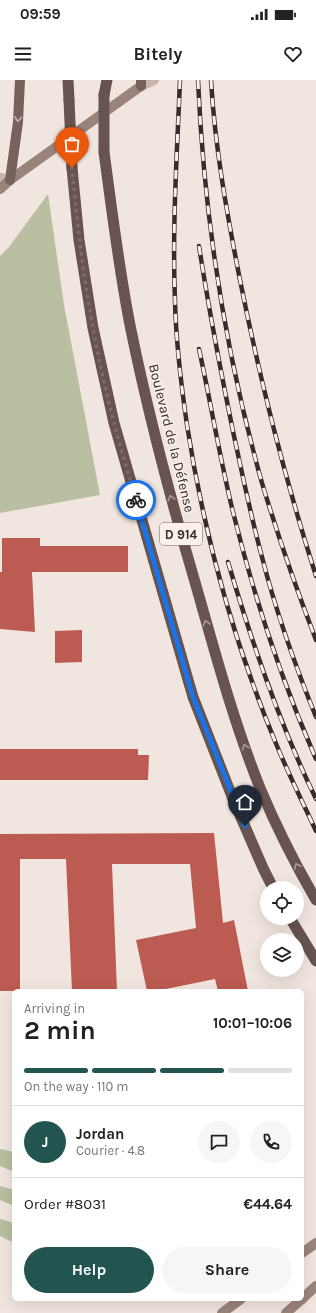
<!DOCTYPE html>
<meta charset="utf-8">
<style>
body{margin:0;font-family:Karla,sans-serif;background:#f6f6f6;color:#222;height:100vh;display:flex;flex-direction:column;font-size:15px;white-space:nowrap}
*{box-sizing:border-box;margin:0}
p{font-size:13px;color:#767676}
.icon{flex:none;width:22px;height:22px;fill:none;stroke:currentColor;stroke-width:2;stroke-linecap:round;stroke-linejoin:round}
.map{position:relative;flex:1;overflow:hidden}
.side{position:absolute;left:12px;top:909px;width:292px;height:312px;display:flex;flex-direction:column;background:#fff;border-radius:6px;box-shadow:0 4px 16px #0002}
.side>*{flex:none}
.tools{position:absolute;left:260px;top:801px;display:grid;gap:8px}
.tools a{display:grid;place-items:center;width:44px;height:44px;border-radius:50%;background:#fff;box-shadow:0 4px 16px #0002;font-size:20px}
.pin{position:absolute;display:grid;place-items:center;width:34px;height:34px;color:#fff;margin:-41px -17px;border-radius:50% 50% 50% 0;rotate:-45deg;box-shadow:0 0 4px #0007}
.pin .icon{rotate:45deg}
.courier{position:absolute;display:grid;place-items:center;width:40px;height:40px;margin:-20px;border:3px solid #1a73e8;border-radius:50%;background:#fff;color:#222;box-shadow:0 1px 5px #0007}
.headline em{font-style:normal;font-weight:700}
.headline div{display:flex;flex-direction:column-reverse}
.headline{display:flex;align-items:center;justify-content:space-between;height:68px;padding:0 12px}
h1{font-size:26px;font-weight:700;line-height:30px}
.bar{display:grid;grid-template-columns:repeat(4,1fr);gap:6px 4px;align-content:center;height:48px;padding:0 12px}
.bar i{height:5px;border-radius:3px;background:#e0e0e0}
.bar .current{background:#235550}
.bar p{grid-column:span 4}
.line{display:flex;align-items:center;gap:10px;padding:0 12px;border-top:1px solid #e0e0e0}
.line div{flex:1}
.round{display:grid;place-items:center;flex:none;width:42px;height:42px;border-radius:21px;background:#f6f6f6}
.primary-button{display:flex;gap:8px;margin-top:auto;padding:8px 12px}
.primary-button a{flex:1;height:46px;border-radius:24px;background:#235550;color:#fff;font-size:16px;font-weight:700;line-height:46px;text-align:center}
.primary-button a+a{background:#f6f6f6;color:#222}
.status{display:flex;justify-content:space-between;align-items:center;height:28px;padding:0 20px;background:#fff;direction:ltr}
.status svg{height:11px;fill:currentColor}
header{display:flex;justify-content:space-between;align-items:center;height:52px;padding:0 12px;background:#fff;font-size:18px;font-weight:700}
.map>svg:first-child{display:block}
</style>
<div class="status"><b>09:59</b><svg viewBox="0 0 49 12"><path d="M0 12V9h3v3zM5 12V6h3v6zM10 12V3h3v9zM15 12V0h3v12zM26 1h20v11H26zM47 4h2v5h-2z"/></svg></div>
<header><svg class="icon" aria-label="menu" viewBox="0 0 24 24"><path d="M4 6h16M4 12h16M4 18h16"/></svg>Bitely<svg class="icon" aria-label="heart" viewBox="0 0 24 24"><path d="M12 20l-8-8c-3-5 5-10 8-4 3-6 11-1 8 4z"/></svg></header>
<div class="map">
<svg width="316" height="1233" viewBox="0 0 316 1233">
<rect width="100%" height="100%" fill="#f1e6df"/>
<g fill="#b9bfa0">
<polygon points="48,114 64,225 100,415 0,433 0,176 9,167"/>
<polygon points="0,1069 14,1072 14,1092 0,1086"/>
<polygon points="0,1106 14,1110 14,1126 0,1120"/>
<polygon points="0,1139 14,1143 14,1163 0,1156"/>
</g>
<g fill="#bc5b52">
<polygon points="2,458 40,458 40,466 128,466 128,492 32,492 35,552 0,549 0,492 2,492"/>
<polygon points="82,550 82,582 55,583 55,551"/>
<polygon points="0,669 138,669 138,675 149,675 148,700 0,700"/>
<polygon points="214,753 223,843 234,840 248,911 218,911 215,899 156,911 147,911 136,860 196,848 190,784 112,784 117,911 72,911 66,779 20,779 20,911 0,911 0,754"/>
</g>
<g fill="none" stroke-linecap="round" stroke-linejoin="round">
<polyline stroke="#c8b4ac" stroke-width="10" points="0,98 10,100"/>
<polyline stroke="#c8b4ac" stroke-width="10" points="141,6 154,0"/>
<g stroke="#9b837d" stroke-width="10">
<polyline points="0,109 10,100 141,6"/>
<polyline points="302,1173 316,1163"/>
<polyline points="302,1219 316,1206"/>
<polyline points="222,1233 241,1219"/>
<polyline points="286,1233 302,1219"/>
</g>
<g stroke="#77615c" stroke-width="10">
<polyline points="141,6 141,0"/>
<polyline points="10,100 18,42 20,0"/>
</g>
<g stroke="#67534f" stroke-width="11">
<polyline points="68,0 69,20"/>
<polyline points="104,15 107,0"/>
<path d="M104 72C112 131 119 191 131 250 149 338 172 424 197 509 216 576 234 643 260 708 276 746 295 784 316 820"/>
<polyline points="72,88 79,160 93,248 114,343 193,617 233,719 263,788 273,808"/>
<polyline points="290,838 316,881"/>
</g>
<defs>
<g id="rail">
<path d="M180 0C177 74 172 148 175 221 176 263 181 304 187 345 204 455 234 563 277 666 289 695 303 723 316 751"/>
<path d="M198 0C204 136 225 272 262 403 278 456 296 508 316 560"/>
<path d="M211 0C215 68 227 134 240 200 260 300 285 399 316 496"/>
<path d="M199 166C209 230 221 293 234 356 243 397 251 437 262 477 276 532 295 585 316 637"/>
<path d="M199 269C211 324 220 379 233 432 254 517 281 599 316 679"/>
<path d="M228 482C252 563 279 643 316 719"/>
</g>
</defs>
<use href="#rail" stroke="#372c2a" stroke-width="4.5"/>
<use href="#rail" stroke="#f9f0eb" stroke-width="3" stroke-dasharray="9" stroke-linecap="butt"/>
<g stroke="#67534f" stroke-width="11">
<polyline points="104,15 104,72"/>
<polyline points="69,20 72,88"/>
</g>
</g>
<defs><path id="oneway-chevron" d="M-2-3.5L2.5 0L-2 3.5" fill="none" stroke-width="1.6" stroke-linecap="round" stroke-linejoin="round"/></defs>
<use stroke="#beb0ab" href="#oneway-chevron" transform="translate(18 39) rotate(94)"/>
<g stroke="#a99a95">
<use href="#oneway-chevron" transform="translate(171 418) rotate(-105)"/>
<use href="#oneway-chevron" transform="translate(206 543) rotate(-106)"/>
<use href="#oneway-chevron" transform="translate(245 667) rotate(-109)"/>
<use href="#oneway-chevron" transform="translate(297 786) rotate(-116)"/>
</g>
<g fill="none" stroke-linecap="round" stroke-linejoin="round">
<path stroke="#786d69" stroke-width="4" stroke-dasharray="0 7.2" d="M72 88C77 142 83 195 93 248 103 306 119 363 136 420"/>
<polyline stroke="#1a73e8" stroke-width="5" points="136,420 193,617 245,746"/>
</g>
<g text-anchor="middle" stroke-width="3" stroke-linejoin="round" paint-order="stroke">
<rect fill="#f9f0eb" stroke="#716764" stroke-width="1" x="160" y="443" width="42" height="22" rx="3"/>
<g font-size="13" font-weight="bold" fill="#372c2a">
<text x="181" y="459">D 914</text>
</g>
<g font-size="14" fill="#372c2a" stroke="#f9f0eb">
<text transform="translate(172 358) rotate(76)" y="5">Boulevard de la Défense</text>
</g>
</g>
</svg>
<div class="tools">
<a><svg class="icon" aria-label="locate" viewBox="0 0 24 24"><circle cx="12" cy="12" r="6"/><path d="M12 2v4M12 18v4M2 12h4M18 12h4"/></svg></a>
<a><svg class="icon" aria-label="layers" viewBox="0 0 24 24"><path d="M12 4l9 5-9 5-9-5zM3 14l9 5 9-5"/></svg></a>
</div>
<div class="pin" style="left:72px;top:88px;background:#ea580c"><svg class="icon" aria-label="bag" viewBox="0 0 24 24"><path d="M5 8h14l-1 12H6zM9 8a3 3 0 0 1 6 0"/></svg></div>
<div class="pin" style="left:245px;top:746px;background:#1f2937"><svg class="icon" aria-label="home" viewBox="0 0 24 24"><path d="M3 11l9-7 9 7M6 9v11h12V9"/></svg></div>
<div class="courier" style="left:136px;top:420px"><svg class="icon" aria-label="bike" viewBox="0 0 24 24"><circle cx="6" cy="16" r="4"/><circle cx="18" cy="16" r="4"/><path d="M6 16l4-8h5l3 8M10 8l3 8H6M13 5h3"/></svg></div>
<section class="side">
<div class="headline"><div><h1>2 min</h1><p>Arriving in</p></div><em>10:01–10:06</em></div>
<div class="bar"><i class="current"></i><i class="current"></i><i class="current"></i><i></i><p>On the way · 110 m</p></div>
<div class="line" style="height:72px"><b class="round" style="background:#235550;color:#fff">J</b><div><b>Jordan</b><p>Courier · 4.8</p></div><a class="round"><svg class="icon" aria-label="chat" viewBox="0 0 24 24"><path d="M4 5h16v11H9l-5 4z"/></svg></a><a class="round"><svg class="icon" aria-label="phone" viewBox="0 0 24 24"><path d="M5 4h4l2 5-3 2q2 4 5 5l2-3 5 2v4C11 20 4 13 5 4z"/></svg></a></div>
<div class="line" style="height:52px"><div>Order #8031</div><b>€44.64</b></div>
<div class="primary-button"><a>Help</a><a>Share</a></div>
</section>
</div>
